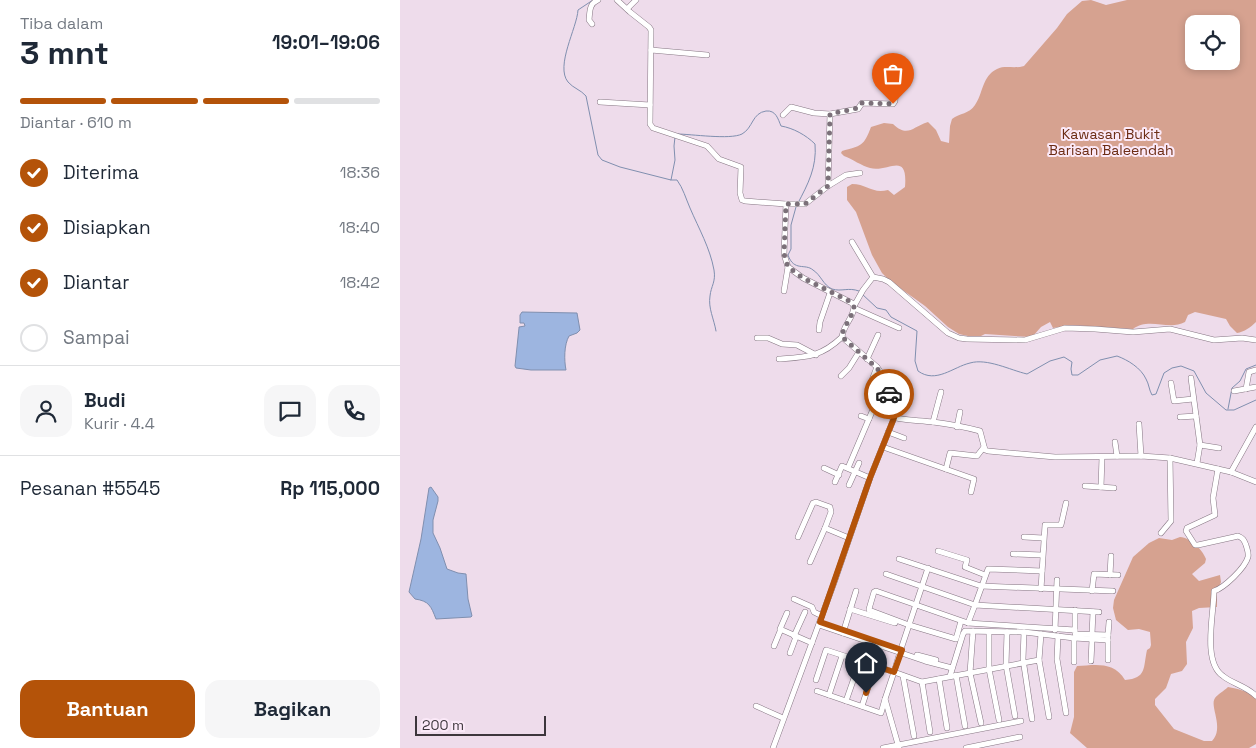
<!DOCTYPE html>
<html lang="id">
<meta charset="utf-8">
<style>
body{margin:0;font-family:"Space Grotesk",sans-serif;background:#f6f6f7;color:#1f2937;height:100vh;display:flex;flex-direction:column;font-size:19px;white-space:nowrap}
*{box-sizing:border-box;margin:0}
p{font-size:16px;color:#747a83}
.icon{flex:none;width:28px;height:28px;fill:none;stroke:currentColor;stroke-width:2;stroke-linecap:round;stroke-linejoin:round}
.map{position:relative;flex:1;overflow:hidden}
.panel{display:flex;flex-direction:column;background:#fff;width:400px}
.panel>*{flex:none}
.fabs{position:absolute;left:785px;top:15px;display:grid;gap:10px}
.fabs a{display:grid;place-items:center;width:55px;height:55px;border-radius:10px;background:#fff;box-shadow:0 2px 8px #0003;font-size:25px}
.scale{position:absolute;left:15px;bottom:12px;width:131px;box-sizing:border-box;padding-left:5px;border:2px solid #3d363c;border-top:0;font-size:14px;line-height:18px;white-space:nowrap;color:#3d363c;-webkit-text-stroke:4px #fbe9f8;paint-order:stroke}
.pin{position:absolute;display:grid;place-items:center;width:42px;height:42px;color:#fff;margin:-51px -21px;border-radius:50% 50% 50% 0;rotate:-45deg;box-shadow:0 0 5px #0007}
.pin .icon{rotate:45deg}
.courier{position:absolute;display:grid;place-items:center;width:50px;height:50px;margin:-25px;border:4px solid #b45309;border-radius:50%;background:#fff;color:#222;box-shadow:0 1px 6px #0007}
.head em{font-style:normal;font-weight:700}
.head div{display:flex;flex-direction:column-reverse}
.head{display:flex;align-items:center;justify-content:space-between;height:85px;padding:0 20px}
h1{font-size:32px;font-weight:700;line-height:38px}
.bar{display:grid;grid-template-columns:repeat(4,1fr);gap:8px 5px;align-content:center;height:60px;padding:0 20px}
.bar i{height:6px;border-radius:4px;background:#e0e1e3}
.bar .active{background:#b45309}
.bar p{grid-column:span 4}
.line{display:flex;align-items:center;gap:12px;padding:0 20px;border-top:1px solid #e0e1e3}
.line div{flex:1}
.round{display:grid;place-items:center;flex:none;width:52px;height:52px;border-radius:15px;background:#f6f6f7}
ol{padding:0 20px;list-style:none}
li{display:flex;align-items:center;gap:15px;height:55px}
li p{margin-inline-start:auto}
li .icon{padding:5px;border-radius:50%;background:#b45309;color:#fff;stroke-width:4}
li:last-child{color:#747a83}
li i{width:28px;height:28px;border:2px solid #e0e1e3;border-radius:50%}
.action{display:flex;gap:10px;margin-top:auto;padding:10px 20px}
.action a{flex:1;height:58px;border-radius:15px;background:#b45309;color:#fff;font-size:20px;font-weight:700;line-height:58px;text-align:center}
.action a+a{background:#f6f6f7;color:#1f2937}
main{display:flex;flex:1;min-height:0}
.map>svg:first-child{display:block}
</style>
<main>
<section class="panel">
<div class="head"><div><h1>3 mnt</h1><p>Tiba dalam</p></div><em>19:01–19:06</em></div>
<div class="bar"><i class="active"></i><i class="active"></i><i class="active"></i><i></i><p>Diantar · 610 m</p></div>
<ol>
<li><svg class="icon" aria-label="check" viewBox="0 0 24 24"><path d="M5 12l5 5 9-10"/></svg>Diterima<p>18:36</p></li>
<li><svg class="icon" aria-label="check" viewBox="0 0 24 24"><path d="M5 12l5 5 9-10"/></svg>Disiapkan<p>18:40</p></li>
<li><svg class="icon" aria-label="check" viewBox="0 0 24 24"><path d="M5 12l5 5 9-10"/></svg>Diantar<p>18:42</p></li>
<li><i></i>Sampai</li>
</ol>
<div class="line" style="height:90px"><a class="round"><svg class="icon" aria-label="person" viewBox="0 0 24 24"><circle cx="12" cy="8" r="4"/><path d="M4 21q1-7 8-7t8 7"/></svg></a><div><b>Budi</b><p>Kurir · 4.4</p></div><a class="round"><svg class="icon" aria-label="chat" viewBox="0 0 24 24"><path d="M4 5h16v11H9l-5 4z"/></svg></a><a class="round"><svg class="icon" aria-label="phone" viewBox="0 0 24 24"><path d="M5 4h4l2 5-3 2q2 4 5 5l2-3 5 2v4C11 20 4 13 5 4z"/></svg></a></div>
<div class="line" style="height:65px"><div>Pesanan #5545</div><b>Rp 115,000</b></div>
<div class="action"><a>Bantuan</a><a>Bagikan</a></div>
</section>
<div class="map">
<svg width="856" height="748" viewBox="0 0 856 748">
<rect width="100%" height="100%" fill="#eedceb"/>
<g fill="#d6a290" fill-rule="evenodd">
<path d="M691 0 706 5 727 0H856V322C851 327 844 332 837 333L830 326 826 319 795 312 788 315 785 322C769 331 749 317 733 329L672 325 653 328 650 322 641 327 633 336 629 337 585 334 581 336H568L559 334 548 327 525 306 490 281 482 273 472 255 456 212 447 200V187L452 184C467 184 472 194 488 190L494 195 505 187C508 150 488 173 470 168 462 166 452 159 444 156L441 153 442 151C461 146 464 146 471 127L484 123 493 124C508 138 512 127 528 122L536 130 541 141 549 143 550 126 552 119C560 113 569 114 575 105 583 94 582 76 597 69 605 65 614 69 624 66L657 28 667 14 682 1ZM794 24H831V61H794Z"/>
<path d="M780 537C791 538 802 549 806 559L805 563 792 574 799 581 820 575 821 582 817 594V607L799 608 792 611 793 628 786 642 787 664 782 671 771 674 766 688 755 699V705L774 729 804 741H812C825 728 809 706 815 698 818 694 824 691 828 687 838 689 849 691 856 698V744L849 748H687L670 733 674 717V672L677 666C695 665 714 661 725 680 747 678 743 668 747 650L750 648 751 645 750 632 739 629 728 630 716 620 713 608 714 600 733 557 749 543 759 538 772 540Z"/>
</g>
<g fill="#9db5e0" stroke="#808faf">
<path d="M122 312 177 313 180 330 177 333 169 336C164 345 164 360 166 370H131L116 368 115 366 119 328V327L125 326 124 323H120V315Z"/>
<path d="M31 487 38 497V501L33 520V533L40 548 47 569 58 573 66 574 68 599 72 616 71 617 36 619C31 606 29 601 15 599L9 592 21 539 29 488Z"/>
</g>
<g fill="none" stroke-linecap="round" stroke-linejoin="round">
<g stroke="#808faf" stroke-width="1">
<path d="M193 0 178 10C177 28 155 66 168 82 173 88 181 90 186 96L198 155 202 160 220 167 271 180 275 160 274 146 275 137"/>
<path d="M277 134C291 134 330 140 342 134 353 128 352 113 366 111 376 110 378 119 381 126 393 128 406 135 415 144 417 167 408 184 398 203"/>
<path d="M271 180H277C283 188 286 199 290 208 299 229 310 248 314 270 316 282 311 286 310 296 308 308 314 319 316 331"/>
<path d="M396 207 391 225V249L388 255C394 272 405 263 413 270 421 275 423 285 432 289 442 292 448 287 459 291"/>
<path d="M462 294 477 308 486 310 491 317 517 331 515 361 518 371C536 384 553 367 570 363 587 358 610 370 627 374L650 361 664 357 672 362 671 369 672 375H678L700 360 717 356C728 360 741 368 746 379 749 384 749 390 752 395L756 394 764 373 772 368 781 366 794 371 806 393 826 410H834L856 400"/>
<polyline points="828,409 832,388 840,381 846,369 856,365"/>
</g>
<defs>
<g id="street">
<path d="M217 0 230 12 249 27 251 30 250 124 253 128 307 146 319 159 341 167 340 193 342 200 345 201 386 204 384 254 388 267 403 278 452 303 454 306C454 318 443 325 442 337L477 367 481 373 485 389 496 404 494 418 470 478 434 583 373 748"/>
<polyline points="227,9 236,0"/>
<path d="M192 24 189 20C190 11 189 4 198 0"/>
<polyline points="251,50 307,55"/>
<polyline points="200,102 250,105"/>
<polyline points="383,115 391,107 414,113 430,114 458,109 462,103 493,104 495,101 496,87"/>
<polyline points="428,186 430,114"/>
<polyline points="386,204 405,204 428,186 446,175 460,173"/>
<polyline points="452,242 473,277"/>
<polyline points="384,291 388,267"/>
<polyline points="454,306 463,290 473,277 483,279 489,282 548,333 559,338 567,339 625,340 665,328 695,329 733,332 770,329 814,340 842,338 856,340"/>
<polyline points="454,308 499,328"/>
<polyline points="419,330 420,322 430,293"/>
<polyline points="357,338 368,338 382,344 397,345 416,355"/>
<path d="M379 359C407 357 421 357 442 337"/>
<polyline points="467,359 478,335"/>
<polyline points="441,376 449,368 459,352"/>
<polyline points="791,378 800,445 797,463"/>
<polyline points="472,380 477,367"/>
<polyline points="771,383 774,401 793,399"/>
<polyline points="846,389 849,372 856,370"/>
<polyline points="834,391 856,387"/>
<path d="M486 415C500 421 518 420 533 422 549 424 565 427 580 431L585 450 588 451 655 457 741 456 770 458 831 472 856 427"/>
<polyline points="461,416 469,419"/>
<polyline points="780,417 796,416"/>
<polyline points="533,422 541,392"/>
<polyline points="739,424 741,456"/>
<polyline points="557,427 560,412"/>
<polyline points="488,432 504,438"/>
<polyline points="715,442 717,456"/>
<polyline points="800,445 819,448"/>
<polyline points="483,447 574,479 571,492"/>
<polyline points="424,468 439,475"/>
<polyline points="448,468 477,400"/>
<polyline points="546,469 550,453 577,456 584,447"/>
<path d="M818 469 813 498 815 515 787 528 786 531 795 545H798L834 537 838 536C843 538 844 540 846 545 847 549 849 553 848 557 845 568 824 588 814 591 814 613 802 662 823 676 833 684 846 686 856 696"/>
<polyline points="831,472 856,482"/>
<polyline points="435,482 442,466 470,478"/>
<polyline points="449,485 459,463"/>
<polyline points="685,486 714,488"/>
<polyline points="701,487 702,457"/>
<polyline points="761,533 771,521 770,458"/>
<polyline points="398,537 413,503 416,502 430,507 431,512 425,528"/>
<polyline points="624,537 643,538"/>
<polyline points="538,551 567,560 565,567 585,575"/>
<polyline points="613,554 642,555"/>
<polyline points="499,559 581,586 713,591"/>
<polyline points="410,562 425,528 449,538"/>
<polyline points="486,574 575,605 588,569 642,571"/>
<polyline points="710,575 711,556"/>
<polyline points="641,589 645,525 661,525 666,503"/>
<polyline points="692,591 694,574 718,575"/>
<polyline points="394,599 412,607 414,612 422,616"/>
<polyline points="450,609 495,623"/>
<polyline points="387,613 380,629 412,643"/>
<polyline points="561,621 556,639 509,625 469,610 469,609 474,592 476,591 568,623 675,630 675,634 708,635 708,660"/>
<polyline points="568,623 575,605 699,612"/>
<polyline points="419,625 525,661 552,668"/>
<polyline points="655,630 657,580"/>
<polyline points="675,630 675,610"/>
<polyline points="573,631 570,673 581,723"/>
<polyline points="589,632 589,669 599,720"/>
<polyline points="607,632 606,665 615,716"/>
<polyline points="624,632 623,659 632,719"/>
<polyline points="443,633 456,591"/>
<polyline points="641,634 639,660 649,717"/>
<polyline points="692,634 693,612"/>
<polyline points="708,635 709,622"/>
<polyline points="394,636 405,612"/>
<polyline points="658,636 657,659 666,713"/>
<polyline points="374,646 381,629"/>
<polyline points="501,649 528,568"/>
<polyline points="500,652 494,672 522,682 639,660"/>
<polyline points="390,653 396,637"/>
<polyline points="517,655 536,660"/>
<polyline points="691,661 692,640"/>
<polyline points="674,662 674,638"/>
<polyline points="556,675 565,726"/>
<polyline points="503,676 514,736"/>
<polyline points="550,676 563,634 565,631 624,632 674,638 708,640"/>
<polyline points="539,679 547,728"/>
<polyline points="416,680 426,650 494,672 485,699 499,748"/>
<polyline points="522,682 530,732"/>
<polyline points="417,691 481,713 485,699"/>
<polyline points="429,695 442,656"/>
<polyline points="446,701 460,661"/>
<polyline points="356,706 383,718"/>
<polyline points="462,706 475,666"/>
<polyline points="483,748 621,721"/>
<polyline points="566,748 620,737"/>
</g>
</defs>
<use href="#street" stroke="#867683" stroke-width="6"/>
<use href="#street" stroke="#fff" stroke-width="5"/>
</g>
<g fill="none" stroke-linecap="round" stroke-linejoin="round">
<path stroke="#7b7079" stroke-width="5" stroke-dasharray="0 9" d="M489 394C483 386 483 376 477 368L442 337C443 325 453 318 454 306L449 301 403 278 388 267 384 254 386 204H405L428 186 430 114 458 108 462 103 493 104"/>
<polyline stroke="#b45309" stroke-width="6" points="466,693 475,666 494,672 502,650 420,622 470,478 494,418 496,404 489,394"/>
</g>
<g text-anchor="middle" stroke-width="4" stroke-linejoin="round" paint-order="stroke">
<g font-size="14" fill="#6c2c14" stroke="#fbe9f8">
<text x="711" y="139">Kawasan Bukit<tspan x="711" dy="16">Barisan Baleendah</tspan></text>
</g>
</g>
</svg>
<div class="fabs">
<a><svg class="icon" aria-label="locate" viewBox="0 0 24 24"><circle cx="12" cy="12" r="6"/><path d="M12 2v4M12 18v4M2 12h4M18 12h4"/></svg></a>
</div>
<div class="scale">200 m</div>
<div class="pin" style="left:493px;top:104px;background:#ea580c"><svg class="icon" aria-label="bag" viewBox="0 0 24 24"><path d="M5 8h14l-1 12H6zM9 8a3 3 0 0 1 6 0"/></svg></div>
<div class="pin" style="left:466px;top:693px;background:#1f2937"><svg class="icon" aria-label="home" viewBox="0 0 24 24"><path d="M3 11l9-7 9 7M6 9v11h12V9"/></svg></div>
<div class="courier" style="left:489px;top:394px"><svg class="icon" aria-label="car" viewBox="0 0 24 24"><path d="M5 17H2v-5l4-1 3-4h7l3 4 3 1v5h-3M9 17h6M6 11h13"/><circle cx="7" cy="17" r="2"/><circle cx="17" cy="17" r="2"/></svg></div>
</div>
</main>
